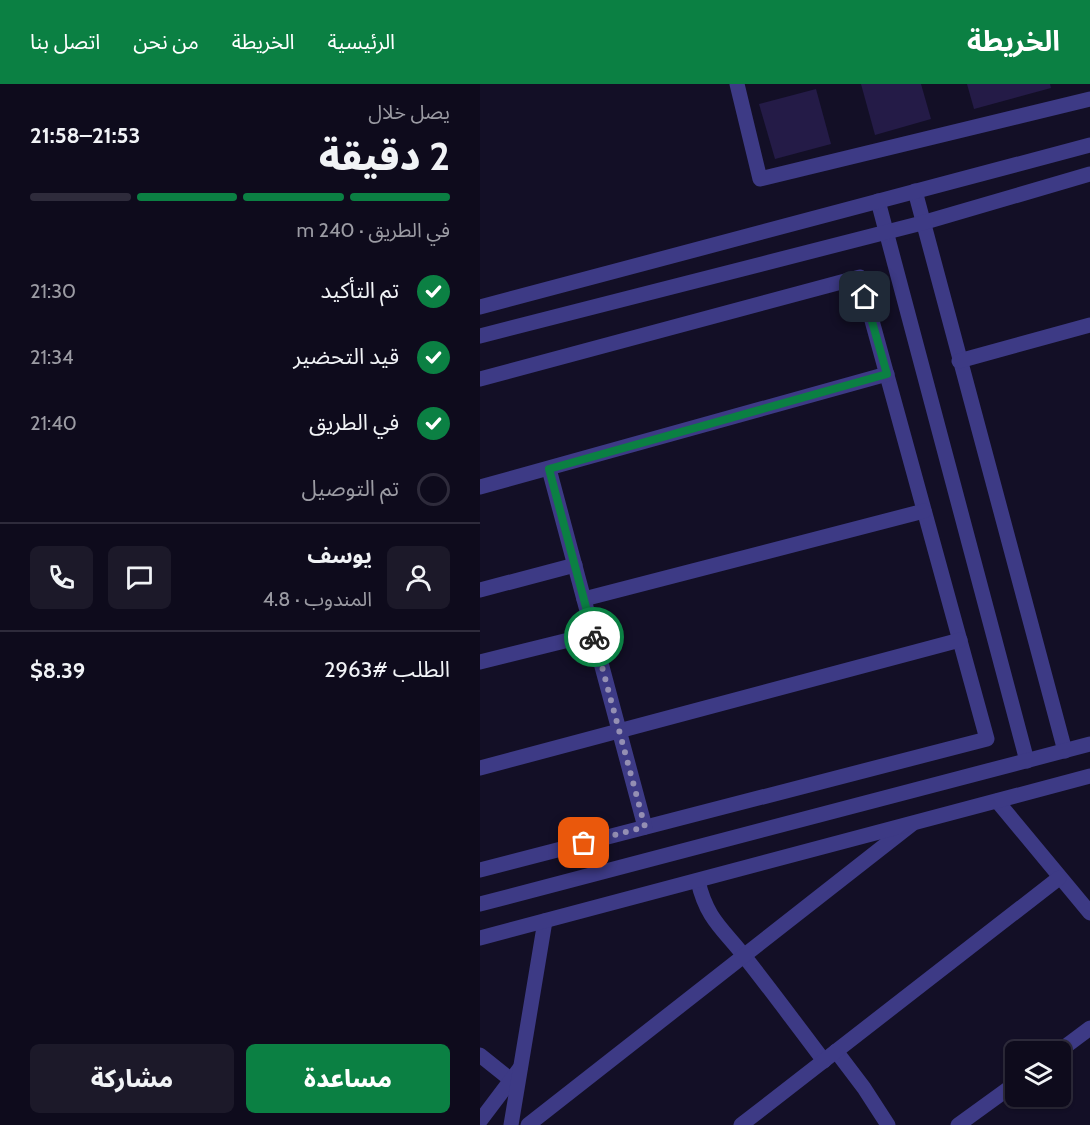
<!DOCTYPE html>
<html lang="ar">
<meta charset="utf-8">
<style>
body{margin:0;font-family:Cabin,"Noto Sans Arabic",sans-serif;background:#1c1929;color:#f1f3f6;direction:rtl;height:100vh;display:flex;flex-direction:column;font-size:22px;white-space:nowrap}
*{box-sizing:border-box;margin:0}
p{font-size:20px;color:#9b9ba3}
.icon{flex:none;width:33px;height:33px;fill:none;stroke:currentColor;stroke-width:2;stroke-linecap:round;stroke-linejoin:round}
.map{position:relative;flex:1;overflow:hidden;direction:ltr}
.panel{display:flex;flex-direction:column;background:#0e0b1c;width:480px}
.panel>*{flex:none}
.fabs{position:absolute;left:525px;top:957px;display:grid;gap:12px}
.fabs a{display:grid;place-items:center;width:66px;height:66px;border-radius:9px;background:#0e0b1c;box-shadow:0 2px 4px #0004,0 0 0 2px #2e2b3b;font-size:30px}
.pin{position:absolute;display:grid;place-items:center;width:51px;height:51px;color:#fff;margin:-26px;border-radius:12px;box-shadow:0 3px 9px #0006}
.courier{position:absolute;display:grid;place-items:center;width:60px;height:60px;margin:-30px;border:4px solid #0b8043;border-radius:50%;background:#fff;color:#222;box-shadow:0 2px 8px #0007}
.overview em{font-style:normal;font-weight:800}
.overview div{display:flex;flex-direction:column-reverse}
.overview{display:flex;align-items:center;justify-content:space-between;height:102px;padding:0 30px}
h1{font-size:39px;font-weight:800;line-height:45px}
.bar{display:grid;grid-template-columns:repeat(4,1fr);gap:9px 6px;align-content:center;height:72px;padding:0 30px}
.bar i{height:8px;border-radius:4px;background:#2e2b3b}
.bar .active{background:#0b8043}
.bar p{grid-column:span 4}
.line{display:flex;align-items:center;gap:15px;padding:0 30px;border-top:2px solid #2e2b3b}
.line div{flex:1}
.round{display:grid;place-items:center;flex:none;width:63px;height:63px;border-radius:9px;background:#1c1929}
ol{padding:0 30px;list-style:none}
li{display:flex;align-items:center;gap:18px;height:66px}
li p{margin-inline-start:auto}
li .icon{padding:6px;border-radius:50%;background:#0b8043;color:#fff;stroke-width:4}
li:last-child{color:#9b9ba3}
li i{width:33px;height:33px;border:3px solid #2e2b3b;border-radius:50%}
.button{display:flex;gap:12px;margin-top:auto;padding:12px 30px}
.button a{flex:1;height:69px;border-radius:9px;background:#0b8043;color:#fff;font-size:24px;font-weight:800;line-height:69px;text-align:center}
.button a+a{background:#1c1929;color:#f1f3f6}
header{display:flex;align-items:center;gap:36px;box-sizing:border-box;height:84px;padding:0 30px;background:#0b8043;color:#fff}
header strong{font-size:28px}
nav{display:flex;gap:33px;margin-inline-start:auto;font-size:21px}
main{display:flex;flex:1;min-height:0}
.map>svg:first-child{display:block}
</style>
<header>
<strong>الخريطة</strong>
<nav><a>الرئيسية</a><a>الخريطة</a><a>من نحن</a><a>اتصل بنا</a></nav>
</header>
<main>
<div class="map">
<svg width="610" height="1041" viewBox="0 0 610 1041">
<rect width="100%" height="100%" fill="#130f26"/>
<g fill="#241b47">
<polygon points="381,0 441,0 451,35 395,51"/>
<polygon points="487,0 570,0 571,4 494,25"/>
<polygon points="336,5 351,60 295,75 279,20"/>
</g>
<g fill="none" stroke-linecap="round" stroke-linejoin="round">
<g stroke="#3d3a85" stroke-width="15">
<polyline points="257,0 280,95 610,15"/>
<polyline points="435,107 585,667"/>
<polyline points="398,117 547,677"/>
<polyline points="479,277 610,241"/>
<polyline points="0,295 380,193 507,655 0,786"/>
<polyline points="69,385 165,743"/>
<polyline points="0,403 407,290"/>
<polyline points="0,506 95,481"/>
<polyline points="104,515 444,427"/>
<polyline points="0,578 113,550"/>
<polyline points="0,684 480,556"/>
<polyline points="517,717 610,829"/>
<path d="M218 797C227 837 245 846 268 877 294 910 319 944 344 977"/>
<polyline points="356,967 384,1004 408,1041"/>
<polyline points="578,968 610,944"/>
<polyline points="0,971 31,996"/>
<polyline points="0,1037 40,984"/>
<polyline points="31,1041 65,837"/>
<polyline points="48,1041 432,740"/>
<polyline points="261,1041 579,794"/>
<polyline points="478,1041 536,999"/>
</g>
<g stroke="#3d3a85" stroke-width="15">
<polyline points="0,223 610,61"/>
<polyline points="0,252 442,139 610,90"/>
<polyline points="0,820 610,660"/>
<polyline points="0,854 610,692"/>
</g>
</g>
<g fill="none" stroke-linecap="round" stroke-linejoin="round">
<polyline stroke="#948fb3" stroke-width="6" stroke-dasharray="0 10.8" points="104,759 165,743 114,553"/>
<polyline stroke="#0b8043" stroke-width="8" points="114,553 69,385 407,290 385,213"/>
</g>
</svg>
<div class="fabs">
<a><svg class="icon" aria-label="layers" viewBox="0 0 24 24"><path d="M12 4l9 5-9 5-9-5zM3 14l9 5 9-5"/></svg></a>
</div>
<div class="pin" style="left:104px;top:759px;background:#ea580c"><svg class="icon" aria-label="bag" viewBox="0 0 24 24"><path d="M5 8h14l-1 12H6zM9 8a3 3 0 0 1 6 0"/></svg></div>
<div class="pin" style="left:385px;top:213px;background:#1f2937"><svg class="icon" aria-label="home" viewBox="0 0 24 24"><path d="M3 11l9-7 9 7M6 9v11h12V9"/></svg></div>
<div class="courier" style="left:114px;top:553px"><svg class="icon" aria-label="bike" viewBox="0 0 24 24"><circle cx="6" cy="16" r="4"/><circle cx="18" cy="16" r="4"/><path d="M6 16l4-8h5l3 8M10 8l3 8H6M13 5h3"/></svg></div>
</div>
<section class="panel">
<div class="overview"><div><h1>2 دقيقة</h1><p>يصل خلال</p></div><em>21:53–21:58</em></div>
<div class="bar"><i class="active"></i><i class="active"></i><i class="active"></i><i></i><p>في الطريق · 240 m</p></div>
<ol>
<li><svg class="icon" aria-label="check" viewBox="0 0 24 24"><path d="M5 12l5 5 9-10"/></svg>تم التأكيد<p>21:30</p></li>
<li><svg class="icon" aria-label="check" viewBox="0 0 24 24"><path d="M5 12l5 5 9-10"/></svg>قيد التحضير<p>21:34</p></li>
<li><svg class="icon" aria-label="check" viewBox="0 0 24 24"><path d="M5 12l5 5 9-10"/></svg>في الطريق<p>21:40</p></li>
<li><i></i>تم التوصيل</li>
</ol>
<div class="line" style="height:108px"><a class="round"><svg class="icon" aria-label="person" viewBox="0 0 24 24"><circle cx="12" cy="8" r="4"/><path d="M4 21q1-7 8-7t8 7"/></svg></a><div><b>يوسف</b><p>المندوب · 4.8</p></div><a class="round"><svg class="icon" aria-label="chat" viewBox="0 0 24 24"><path d="M4 5h16v11H9l-5 4z"/></svg></a><a class="round"><svg class="icon" aria-label="phone" viewBox="0 0 24 24"><path d="M5 4h4l2 5-3 2q2 4 5 5l2-3 5 2v4C11 20 4 13 5 4z"/></svg></a></div>
<div class="line" style="height:78px"><div>الطلب #2963</div><b>$8.39</b></div>
<div class="button"><a>مساعدة</a><a>مشاركة</a></div>
</section>
</main>
